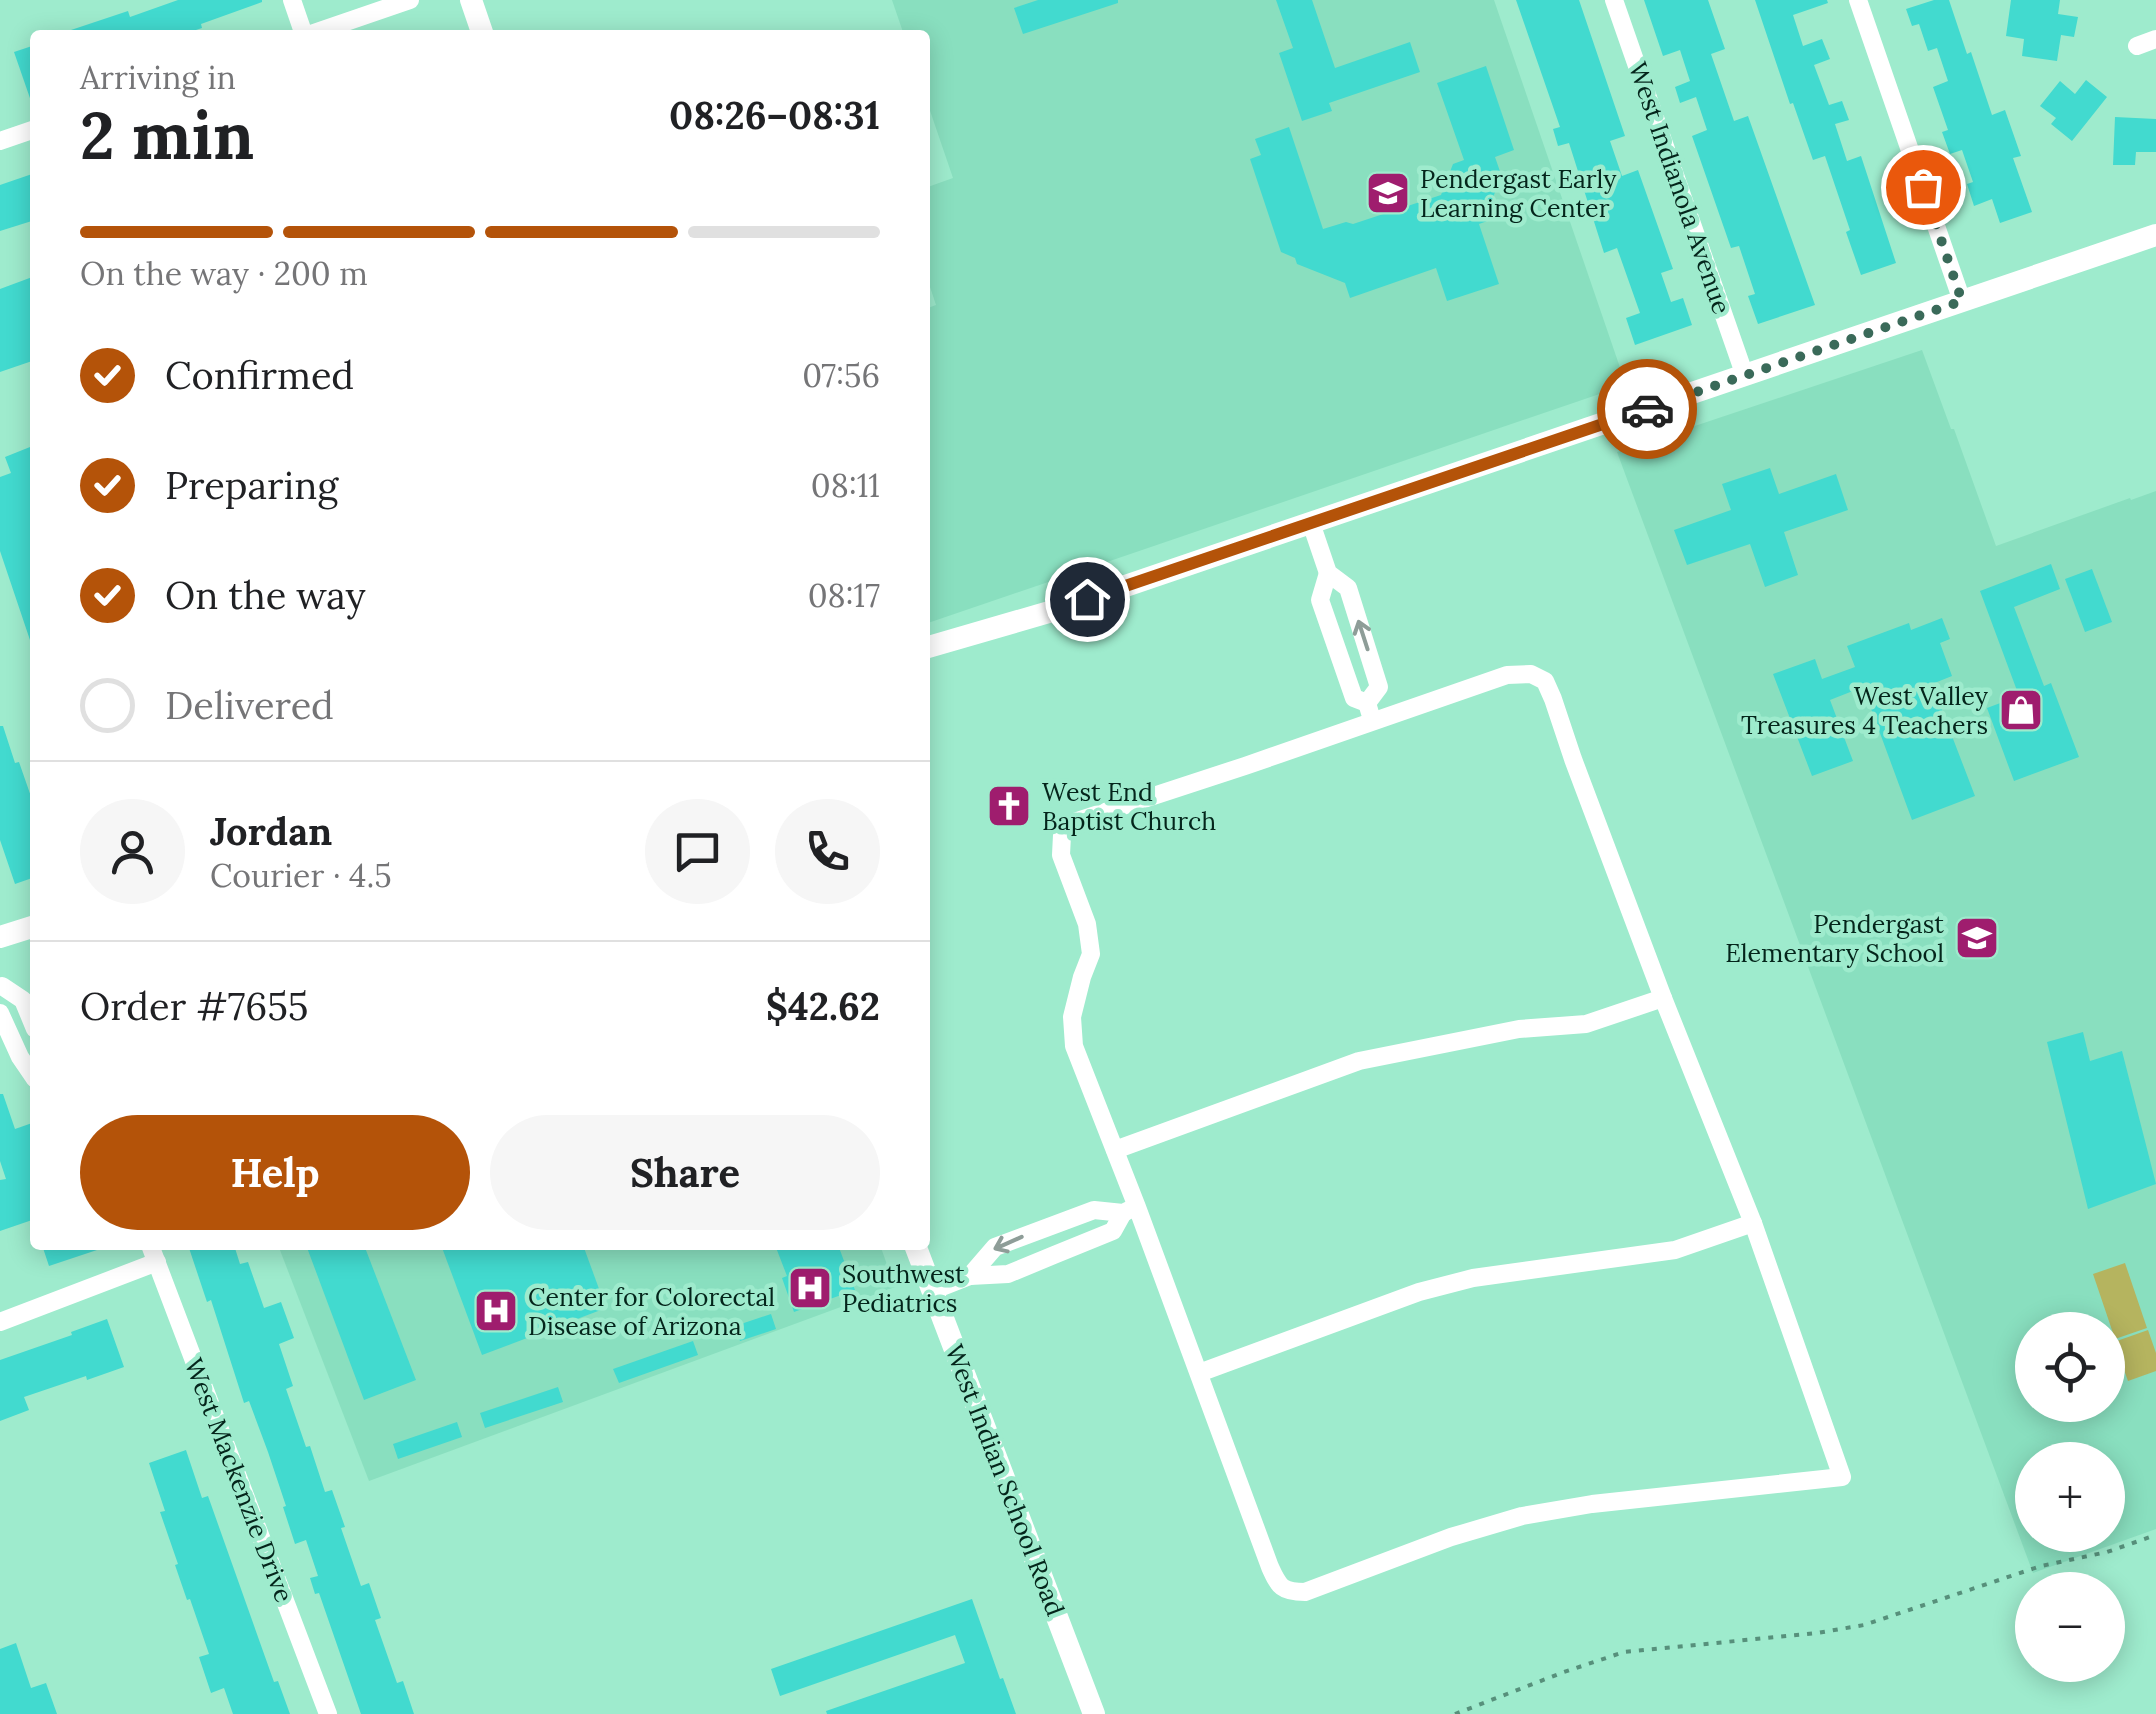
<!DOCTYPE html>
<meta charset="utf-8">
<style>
body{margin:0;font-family:Lora,serif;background:#f6f6f6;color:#202124;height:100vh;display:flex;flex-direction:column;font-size:38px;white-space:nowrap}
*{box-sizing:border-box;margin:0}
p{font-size:32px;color:#757577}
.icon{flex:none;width:55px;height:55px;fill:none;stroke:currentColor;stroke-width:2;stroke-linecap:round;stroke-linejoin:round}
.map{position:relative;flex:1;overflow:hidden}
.drawer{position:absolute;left:30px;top:30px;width:900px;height:1220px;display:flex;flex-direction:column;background:#fff;border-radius:10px;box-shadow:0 5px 25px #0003}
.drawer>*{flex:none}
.tools{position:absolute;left:2015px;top:1312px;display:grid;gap:20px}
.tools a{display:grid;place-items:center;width:110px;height:110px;border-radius:50%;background:#fff;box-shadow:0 5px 25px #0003;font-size:50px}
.pin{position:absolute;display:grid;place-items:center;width:85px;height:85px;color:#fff;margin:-42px;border:5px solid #fff;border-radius:50%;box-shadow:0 2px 10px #0007}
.courier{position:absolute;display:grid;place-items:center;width:100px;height:100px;margin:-50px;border:8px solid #b45309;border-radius:50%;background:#fff;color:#222;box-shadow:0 2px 12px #0007}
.overview em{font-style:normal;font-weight:700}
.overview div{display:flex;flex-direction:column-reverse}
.overview{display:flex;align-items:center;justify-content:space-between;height:170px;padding:0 50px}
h1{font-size:65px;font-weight:700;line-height:75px}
.bar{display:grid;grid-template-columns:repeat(4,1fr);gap:15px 10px;align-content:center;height:120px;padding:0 50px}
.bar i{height:12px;border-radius:8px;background:#e0e0e0}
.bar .selected{background:#b45309}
.bar p{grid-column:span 4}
.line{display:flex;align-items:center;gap:25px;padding:0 50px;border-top:2px solid #e0e0e0}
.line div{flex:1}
.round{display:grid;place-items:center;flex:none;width:105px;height:105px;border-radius:52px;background:#f6f6f6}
ol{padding:0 50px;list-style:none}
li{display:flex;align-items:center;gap:30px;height:110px}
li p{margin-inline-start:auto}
li .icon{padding:10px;border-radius:50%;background:#b45309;color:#fff;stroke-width:4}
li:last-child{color:#757577}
li i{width:55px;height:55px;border:5px solid #e0e0e0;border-radius:50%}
.cta{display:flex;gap:20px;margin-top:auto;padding:20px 50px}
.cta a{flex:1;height:115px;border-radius:60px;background:#b45309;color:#fff;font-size:40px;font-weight:700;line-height:115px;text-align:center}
.cta a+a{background:#f6f6f6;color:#202124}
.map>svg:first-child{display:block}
</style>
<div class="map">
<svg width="2156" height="1714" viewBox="0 0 2156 1714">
<rect width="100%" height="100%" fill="#9eebcd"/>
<g fill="#89dfbf" fill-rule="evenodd">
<polygon points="892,0 1494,0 1626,385 925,624 925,309 936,305 925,272 925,188 953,178 925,96 925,35 904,35"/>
<path d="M1922 350 1951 429H1954L1996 546 2130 498 2131 500 2156 491V1529L2033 1573 1617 452ZM2032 1330H2108V1405H2032ZM2032 1460H2108V1535H2032Z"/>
<polygon points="278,1245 880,1245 895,1287 369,1481"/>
</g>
<g fill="#b5b45f">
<polygon points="2125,1263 2147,1328 2115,1339 2093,1274"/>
<polygon points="2148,1330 2156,1353 2156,1371 2128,1381 2114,1342"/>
</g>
<g fill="#42dacf">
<polygon points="178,0 262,0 262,2 201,24 202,28 181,35 66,35 65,32 128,11 130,17"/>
<polygon points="1038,0 1118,0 1118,3 1023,34 1014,8"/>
<polygon points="1276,0 1312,0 1335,68 1410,42 1420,72 1329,103 1332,111 1302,121 1279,53 1293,48"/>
<polygon points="1516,0 1579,0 1625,136 1610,141 1622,176 1638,170 1673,269 1661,273 1671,302 1683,298 1692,325 1635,345 1626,318 1640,313 1617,248 1604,253 1569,143 1558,146 1553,129 1560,127"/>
<polygon points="1644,0 1708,0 1725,49 1711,54 1734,121 1748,116 1815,305 1758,324 1748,296 1755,294 1739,246 1731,248 1692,136 1707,130 1696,97 1680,103 1675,87 1690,81 1680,50 1663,56"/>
<polygon points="1755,0 1827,0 1828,3 1793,15 1803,46 1822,39 1830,59 1814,65 1829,105 1842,101 1849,120 1835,124 1847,161 1861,156 1896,263 1861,275 1846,232 1850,230 1825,156 1813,160 1793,103 1790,104"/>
<polygon points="1934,0 1949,0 1967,54 1971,52 1992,115 2005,110 2021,156 2013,158 2032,212 2000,223 1992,199 1974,206 1967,184 1973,182 1962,150 1950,154 1942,132 1948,130 1933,87 1948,81 1937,48 1928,51 1919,24 1912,26 1906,9"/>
<polygon points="2011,0 2060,0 2058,14 2078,17 2074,37 2061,35 2057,61 2022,56 2024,39 2006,36"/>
<polygon points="35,45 35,104 32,104 14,52"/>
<polygon points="1486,66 1514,150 1495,157 1504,183 1498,185 1489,207 1493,219 1479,224 1499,284 1447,301 1436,268 1350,298 1345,283 1297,264 1295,258 1281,252 1250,159 1261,155 1255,139 1289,127 1323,229 1346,222 1353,224 1441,195 1453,164 1464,160 1437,83"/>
<polygon points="2086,80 2107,97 2072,141 2051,124 2056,118 2040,106 2060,81 2075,94"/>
<polygon points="2115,117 2156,119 2156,152 2136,152 2135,165 2113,165"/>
<polygon points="35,173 35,220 0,231 0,185"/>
<polygon points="35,276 35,360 0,372 0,289"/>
<polygon points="35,445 35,645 32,646 0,551 0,477 11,473 5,457"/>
<polygon points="1770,468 1779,494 1836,474 1848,510 1784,532 1798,575 1765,587 1750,544 1687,565 1674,530 1731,510 1722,484"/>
<polygon points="2051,564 2060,589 2014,607 2044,686 2051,683 2079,757 2014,781 1987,708 2019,696 1980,591"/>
<polygon points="2092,569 2112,622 2085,632 2065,579"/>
<polygon points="1942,618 1950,639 1940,643 1952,676 1932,684 1975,796 1912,820 1863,687 1830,700 1853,761 1812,776 1773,674 1815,659 1822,679 1855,667 1847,646 1909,623 1911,630"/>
<polygon points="0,726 3,726 15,763 19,762 35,808 35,877 15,884 0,840"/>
<polygon points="2083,1032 2090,1061 2122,1051 2156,1184 2088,1209 2047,1042"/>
<polygon points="0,1094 3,1094 15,1129 35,1122 35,1219 0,1231 0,1180 6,1179 0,1161"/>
<polygon points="42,1245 103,1245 103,1248 49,1266"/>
<polygon points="188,1245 234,1245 240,1264 248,1262 264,1308 281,1302 294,1338 279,1344 293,1386 286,1389 306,1447 310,1446 325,1492 332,1490 345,1527 341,1528 361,1586 369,1583 381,1618 375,1620 397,1683 403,1681 414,1714 361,1714 319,1593 315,1594 310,1578 318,1576 306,1540 295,1544 283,1507 286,1506 268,1452 249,1401 244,1403 211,1300 207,1302"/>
<polygon points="306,1245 364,1245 416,1380 364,1400"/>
<polygon points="441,1245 583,1245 606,1308 482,1355"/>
<polygon points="775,1245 838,1245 855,1290 794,1312 782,1278 787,1276"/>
<polygon points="771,1314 776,1329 740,1341 735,1326"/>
<polygon points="107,1319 124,1367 87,1380 86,1376 24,1397 29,1410 0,1421 0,1360 72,1335 71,1332"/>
<polygon points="693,1341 698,1355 619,1383 613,1369"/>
<polygon points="558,1387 563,1402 485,1428 480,1413"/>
<polygon points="457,1422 462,1437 398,1459 393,1444"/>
<polygon points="186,1450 202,1498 208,1496 274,1682 278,1681 290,1714 233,1714 224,1688 211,1693 199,1657 209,1654 190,1599 187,1600 175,1565 178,1564 160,1512 165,1511 149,1463"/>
<polygon points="972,1599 1000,1679 1003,1678 1016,1714 827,1714 826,1711 965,1663 955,1635 780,1696 771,1669"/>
<polygon points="16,1643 31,1688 46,1683 57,1714 0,1714 0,1649"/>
</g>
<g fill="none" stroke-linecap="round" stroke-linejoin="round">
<polyline stroke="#57907b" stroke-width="4" stroke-dasharray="5 8" stroke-linecap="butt" points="1455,1714 1564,1672 1624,1652 1817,1633 1864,1625 2041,1566 2107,1552 2156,1535"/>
<g stroke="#fff" stroke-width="18">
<polyline points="292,0 304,35"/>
<polyline points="1614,0 1745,376"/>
<polyline points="1858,0 1962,301"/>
<polyline points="308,35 410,0"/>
<polyline points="2137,46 2156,39"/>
<polyline points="0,141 35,129"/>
<polyline points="1311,523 1328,573 1348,588 1379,687 1367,703"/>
<polyline points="1328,573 1320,600 1354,698 1367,703 1370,713"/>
<path d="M1531 674 1545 681 1553 699 1573 759 1663 998 1753 1223 1842 1477 1592 1504 1522 1516 1451 1537 1305 1592C1282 1592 1279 1587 1270 1567L1137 1207 1074 1046 1072 1017 1082 977 1091 954 1087 924 1061 855 1062 835 1071 823 1245 766 1507 675Z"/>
<polyline points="2,986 23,1000 35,1029"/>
<polyline points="0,1013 20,1057 35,1079"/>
<polyline points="1115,1150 1359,1061 1519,1029 1586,1024 1663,998"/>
<polyline points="150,1245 328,1714"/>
<polyline points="970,1276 995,1247 1094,1210 1123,1213 1129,1210"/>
<polyline points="932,1291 970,1276 1008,1274 1054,1255 1113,1231 1123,1213"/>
<polyline points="0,1322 157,1262"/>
<polyline points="1199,1373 1419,1292 1473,1278 1675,1250 1753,1223"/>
</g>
<g stroke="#fff" stroke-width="22">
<polyline points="471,0 483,35"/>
<polyline points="925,648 1049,612 2156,235"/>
<polyline points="0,937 35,926"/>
<polyline points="915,1245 1094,1714"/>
</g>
</g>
<defs><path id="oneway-shaft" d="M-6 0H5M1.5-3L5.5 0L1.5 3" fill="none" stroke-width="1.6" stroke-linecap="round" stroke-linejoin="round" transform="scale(2.5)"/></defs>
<g stroke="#8e9d98">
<use href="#oneway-shaft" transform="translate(1363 635) rotate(-108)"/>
<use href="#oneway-shaft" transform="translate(1008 1243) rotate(156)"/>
</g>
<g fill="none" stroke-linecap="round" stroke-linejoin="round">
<polyline stroke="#3a6a59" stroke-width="10" stroke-dasharray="0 18" points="1647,409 1962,301 1923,187"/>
<polyline stroke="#b45309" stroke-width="12" points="1087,599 1647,409"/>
</g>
<defs>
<symbol id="school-square" viewBox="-11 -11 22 22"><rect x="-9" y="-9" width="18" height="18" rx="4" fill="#9f1d6e" stroke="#9eebcd"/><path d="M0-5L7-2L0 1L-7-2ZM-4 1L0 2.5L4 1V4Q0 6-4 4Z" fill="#fff"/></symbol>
<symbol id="shop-square" viewBox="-11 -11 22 22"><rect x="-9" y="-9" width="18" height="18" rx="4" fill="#9f1d6e" stroke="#9eebcd"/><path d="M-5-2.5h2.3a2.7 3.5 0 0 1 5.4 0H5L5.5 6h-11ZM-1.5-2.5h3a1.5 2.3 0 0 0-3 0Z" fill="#fff"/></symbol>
<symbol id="church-square" viewBox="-11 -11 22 22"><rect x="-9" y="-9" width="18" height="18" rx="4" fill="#9f1d6e" stroke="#9eebcd"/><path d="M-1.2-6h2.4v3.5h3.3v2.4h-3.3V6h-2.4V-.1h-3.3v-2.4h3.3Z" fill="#fff"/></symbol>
<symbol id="hospital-square" viewBox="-11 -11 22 22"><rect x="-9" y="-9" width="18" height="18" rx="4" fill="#9f1d6e" stroke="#9eebcd"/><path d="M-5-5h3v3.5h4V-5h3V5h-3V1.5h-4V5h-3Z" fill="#fff"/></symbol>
</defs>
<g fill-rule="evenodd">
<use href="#school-square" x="1363" y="168" width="50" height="50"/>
<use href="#shop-square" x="1996" y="685" width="50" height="50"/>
<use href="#church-square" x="984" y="781" width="50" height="50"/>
<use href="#school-square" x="1952" y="913" width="50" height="50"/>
<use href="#hospital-square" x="785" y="1263" width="50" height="50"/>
<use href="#hospital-square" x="471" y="1286" width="50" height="50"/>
</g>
<g text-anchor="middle" stroke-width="9" stroke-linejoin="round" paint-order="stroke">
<g font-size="25" fill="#04251b" stroke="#9eebcd" text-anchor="start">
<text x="1420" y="188">Pendergast Early<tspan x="1420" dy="29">Learning Center</tspan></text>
<text x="1988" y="705" text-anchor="end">West Valley<tspan x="1988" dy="29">Treasures 4 Teachers</tspan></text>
<text x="1042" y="801">West End<tspan x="1042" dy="29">Baptist Church</tspan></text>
<text x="1944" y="933" text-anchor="end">Pendergast<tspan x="1944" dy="29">Elementary School</tspan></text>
<text x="842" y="1283">Southwest<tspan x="842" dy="29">Pediatrics</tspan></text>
<text x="528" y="1306">Center for Colorectal<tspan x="528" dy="29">Disease of Arizona</tspan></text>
</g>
<g font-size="25" fill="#04251b" stroke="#9eebcd">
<text transform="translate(1680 188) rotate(71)" y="9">West Indianola Avenue</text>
<text transform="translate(239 1480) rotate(69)" y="9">West Mackenzie Drive</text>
<text transform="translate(1005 1480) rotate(69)" y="9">West Indian School Road</text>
</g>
</g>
</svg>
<div class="tools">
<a><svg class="icon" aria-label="locate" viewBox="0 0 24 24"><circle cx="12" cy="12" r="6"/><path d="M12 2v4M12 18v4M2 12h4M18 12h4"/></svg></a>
<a>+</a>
<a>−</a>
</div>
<div class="pin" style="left:1923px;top:187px;background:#ea580c"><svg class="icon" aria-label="bag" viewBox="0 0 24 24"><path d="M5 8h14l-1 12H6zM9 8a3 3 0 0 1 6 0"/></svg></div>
<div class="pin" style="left:1087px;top:599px;background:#1f2937"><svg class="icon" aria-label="home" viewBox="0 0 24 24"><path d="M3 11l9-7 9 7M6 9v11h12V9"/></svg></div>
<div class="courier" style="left:1647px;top:409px"><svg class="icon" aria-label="car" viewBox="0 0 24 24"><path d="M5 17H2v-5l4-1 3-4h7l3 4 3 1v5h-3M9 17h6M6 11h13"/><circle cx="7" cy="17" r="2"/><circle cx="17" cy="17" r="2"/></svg></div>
<section class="drawer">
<div class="overview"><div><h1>2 min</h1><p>Arriving in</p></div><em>08:26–08:31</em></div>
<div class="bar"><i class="selected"></i><i class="selected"></i><i class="selected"></i><i></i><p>On the way · 200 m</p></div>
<ol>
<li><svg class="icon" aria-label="check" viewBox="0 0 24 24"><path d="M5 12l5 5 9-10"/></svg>Confirmed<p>07:56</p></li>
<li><svg class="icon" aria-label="check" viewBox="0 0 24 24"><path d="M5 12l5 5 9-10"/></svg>Preparing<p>08:11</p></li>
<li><svg class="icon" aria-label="check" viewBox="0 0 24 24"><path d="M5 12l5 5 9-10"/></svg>On the way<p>08:17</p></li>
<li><i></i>Delivered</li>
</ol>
<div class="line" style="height:180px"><a class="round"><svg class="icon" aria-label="person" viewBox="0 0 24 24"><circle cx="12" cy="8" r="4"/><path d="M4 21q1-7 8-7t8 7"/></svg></a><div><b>Jordan</b><p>Courier · 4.5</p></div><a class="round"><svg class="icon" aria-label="chat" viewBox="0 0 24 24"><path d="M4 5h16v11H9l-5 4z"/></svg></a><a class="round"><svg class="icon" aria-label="phone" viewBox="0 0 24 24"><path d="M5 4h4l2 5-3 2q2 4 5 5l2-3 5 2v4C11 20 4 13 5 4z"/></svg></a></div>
<div class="line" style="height:130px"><div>Order #7655</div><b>$42.62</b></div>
<div class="cta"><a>Help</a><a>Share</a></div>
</section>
</div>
